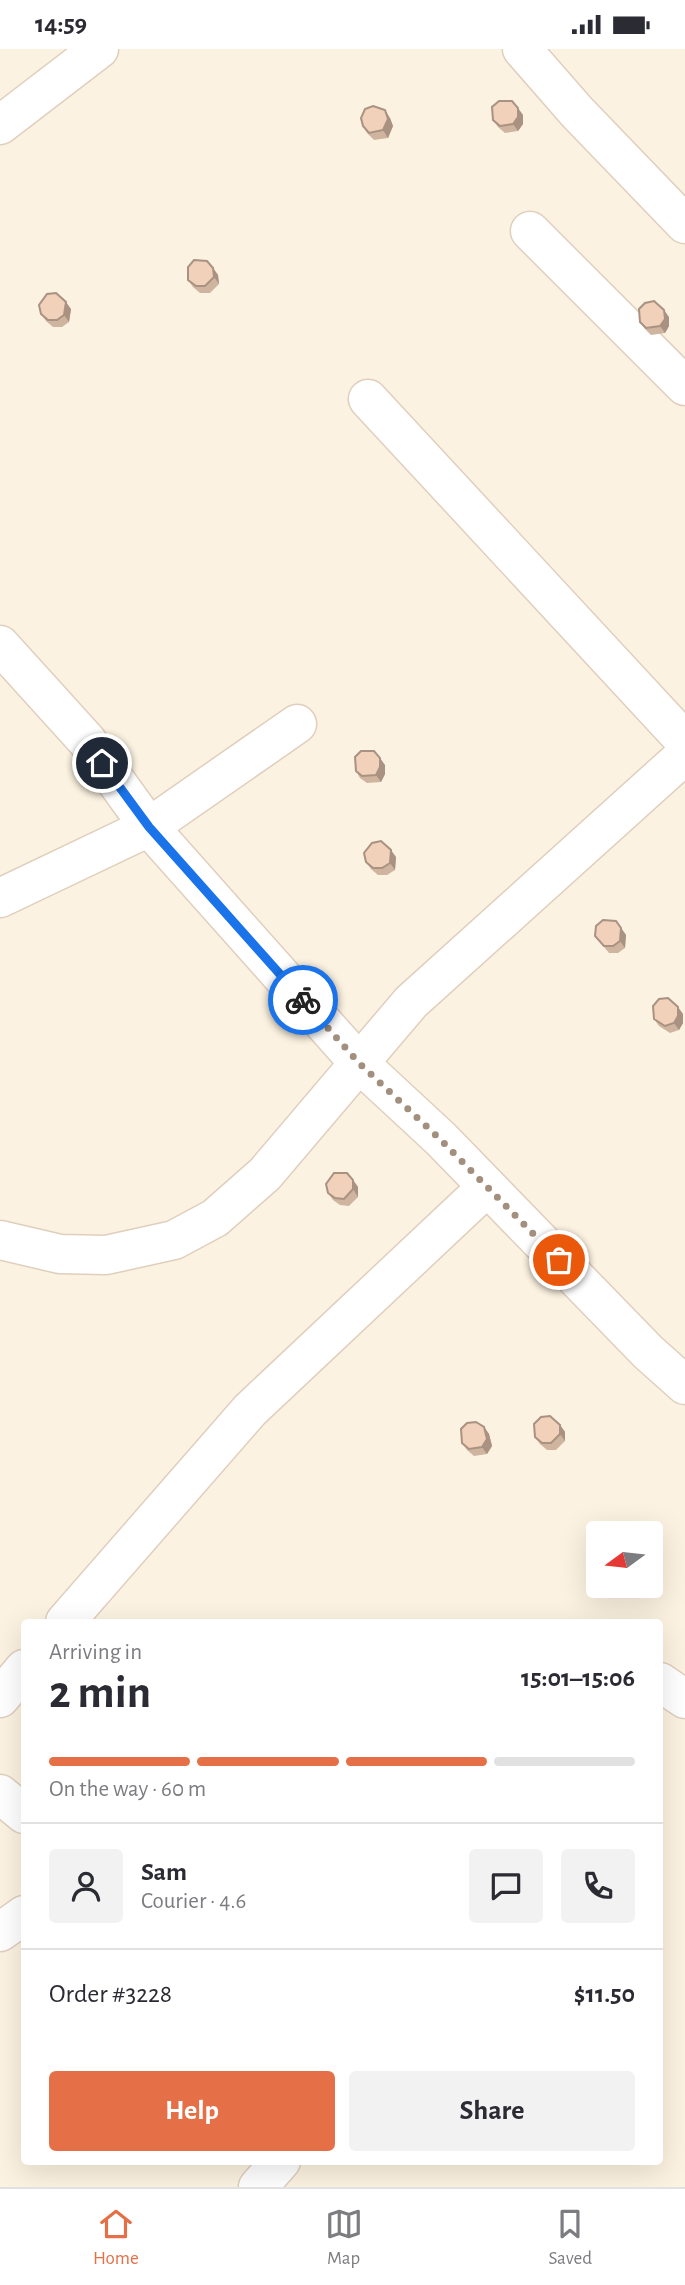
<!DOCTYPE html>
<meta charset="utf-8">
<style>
body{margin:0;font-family:"Alegreya Sans",sans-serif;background:#f2f2f3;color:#2b2b33;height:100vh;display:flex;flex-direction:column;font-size:26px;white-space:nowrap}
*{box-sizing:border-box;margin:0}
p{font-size:23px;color:#7c7c81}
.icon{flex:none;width:38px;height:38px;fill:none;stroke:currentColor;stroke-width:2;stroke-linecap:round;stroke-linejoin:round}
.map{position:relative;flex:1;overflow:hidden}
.side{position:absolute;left:21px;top:1570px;width:642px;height:546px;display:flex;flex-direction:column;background:#fff;border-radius:7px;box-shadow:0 7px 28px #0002}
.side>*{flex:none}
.needle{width:46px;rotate:255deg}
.buttons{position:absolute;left:586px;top:1472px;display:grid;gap:14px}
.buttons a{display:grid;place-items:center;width:77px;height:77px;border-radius:7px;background:#fff;box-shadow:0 7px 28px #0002;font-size:35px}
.pin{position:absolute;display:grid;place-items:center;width:60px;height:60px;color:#fff;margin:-30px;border:4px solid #fff;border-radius:50%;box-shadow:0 2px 7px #0007}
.courier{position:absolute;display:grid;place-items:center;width:70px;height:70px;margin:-35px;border:5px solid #1a73e8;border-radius:50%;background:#fff;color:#222;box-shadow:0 2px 9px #0007}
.summary em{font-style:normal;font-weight:600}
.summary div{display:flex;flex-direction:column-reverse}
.summary{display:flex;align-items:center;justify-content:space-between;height:119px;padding:0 28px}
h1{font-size:46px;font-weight:600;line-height:52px}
.bar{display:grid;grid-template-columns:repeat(4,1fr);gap:10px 7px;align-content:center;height:84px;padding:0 28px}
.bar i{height:9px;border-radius:5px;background:#e1e1e2}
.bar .active{background:#e56f47}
.bar p{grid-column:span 4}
.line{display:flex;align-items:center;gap:18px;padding:0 28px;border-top:2px solid #e1e1e2}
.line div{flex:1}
.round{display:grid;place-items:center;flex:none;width:74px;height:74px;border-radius:7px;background:#f2f2f3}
.primary-button{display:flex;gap:14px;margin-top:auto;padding:14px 28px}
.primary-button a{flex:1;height:80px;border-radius:7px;background:#e56f47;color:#fff;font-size:28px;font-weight:600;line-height:80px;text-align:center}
.primary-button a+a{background:#f2f2f3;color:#2b2b33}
.status{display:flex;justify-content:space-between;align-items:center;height:49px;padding:0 35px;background:#fff;direction:ltr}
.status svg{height:19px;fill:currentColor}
.menu{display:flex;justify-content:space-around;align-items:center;height:98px;border-top:2px solid #e1e1e2;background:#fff;font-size:19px;color:#7c7c81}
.menu a{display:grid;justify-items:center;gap:4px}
.menu .active{color:#e56f47}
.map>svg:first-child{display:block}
</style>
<div class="status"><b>14:59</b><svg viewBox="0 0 49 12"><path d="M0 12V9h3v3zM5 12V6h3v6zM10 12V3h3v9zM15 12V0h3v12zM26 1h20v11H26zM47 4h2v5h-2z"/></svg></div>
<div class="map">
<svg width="685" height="2138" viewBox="0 0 685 2138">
<rect width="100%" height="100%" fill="#fcf2e1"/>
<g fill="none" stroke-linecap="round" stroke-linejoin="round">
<defs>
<g id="minor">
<polyline points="522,0 577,63 685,175"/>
<polyline points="0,76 99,0"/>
<polyline points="530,182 685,337"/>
<polyline points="368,350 685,692"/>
<polyline points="0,596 87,692 149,778 359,1014 441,1090 648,1303 685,1336"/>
<polyline points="0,849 149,778 297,675"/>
<polyline points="0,1191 60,1205 106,1206 174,1191 215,1169 265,1125 411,953 685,706"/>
<polyline points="65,1573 250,1361 487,1138"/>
<polyline points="660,1633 685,1650"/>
<polyline points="0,1649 24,1620"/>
<polyline points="0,1745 24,1765"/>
<polyline points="0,1883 24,1866"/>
<polyline points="258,2138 281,2112"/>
</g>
</defs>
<use href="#minor" stroke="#e0cfbd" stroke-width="41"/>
<use href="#minor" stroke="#fff" stroke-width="38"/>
</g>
<g fill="#cfb49f">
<polygon points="523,66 523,75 518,82 505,84 498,78 493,71"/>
<polygon points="390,69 393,77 388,89 374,91 367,84 363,77"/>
<polygon points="213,219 218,226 219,235 210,244 200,244 193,238 188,231"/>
<polygon points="71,260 69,273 62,278 53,278 46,272 41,265"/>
<polygon points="669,268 669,277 665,284 651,286 645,280 640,273"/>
<polygon points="385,716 385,725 381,733 367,734 360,729 356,722"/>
<polygon points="396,808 395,821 387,826 378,826 371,820 366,813"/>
<polygon points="621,879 626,886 625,899 618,904 609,904 595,887"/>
<polygon points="683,965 683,974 679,981 670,984 659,977 654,970"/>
<polygon points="353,1131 358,1138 358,1148 349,1157 340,1156 333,1151 328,1144"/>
<polygon points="560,1376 565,1383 565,1392 556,1401 547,1401 540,1395 535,1388"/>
<polygon points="484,1378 489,1385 492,1397 487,1405 474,1407 467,1401 462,1394"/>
</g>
<g fill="#a99282">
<polygon points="518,59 523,66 523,75 518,82 513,75"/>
<polygon points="385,61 390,69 393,77 388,89 383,81"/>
<polygon points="213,219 218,226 219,235 214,228"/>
<polygon points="66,253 71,260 69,273 64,266"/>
<polygon points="664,261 669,268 669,277 665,284 660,277"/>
<polygon points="380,709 385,716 385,725 381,733 376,726"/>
<polygon points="391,801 396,808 395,821 390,814"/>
<polygon points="621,879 626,886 625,899 620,892"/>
<polygon points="678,958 683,965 683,974 679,981 674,974"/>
<polygon points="353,1131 358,1138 358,1148 353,1140"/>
<polygon points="560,1376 565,1383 565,1392 560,1385"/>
<polygon points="484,1378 489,1385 492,1397 487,1405 482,1398"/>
</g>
<g fill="#f1d1b9" stroke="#a99282" stroke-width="2">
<polygon points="499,52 512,52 518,59 518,68 513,75 500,77 493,71 492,58"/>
<polygon points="373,57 385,61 388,70 383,81 369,84 363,77 361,69 365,60"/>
<polygon points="194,211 207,212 213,219 214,228 205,237 196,237 188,231 188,218"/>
<polygon points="56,244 66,253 64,266 57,271 48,271 41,265 39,256 47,245"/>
<polygon points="654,252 664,261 665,270 660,277 646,279 640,273 639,260 645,254"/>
<polygon points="361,702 374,702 380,709 380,718 376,726 362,727 356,722 355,708"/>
<polygon points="381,792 391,801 390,814 382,819 373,819 366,813 364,804 372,794"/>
<polygon points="603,871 616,872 621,879 620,892 613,897 604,897 595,887 596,877"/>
<polygon points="668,949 678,958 678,967 674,974 665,977 654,970 653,957 659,950"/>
<polygon points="334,1124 347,1124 353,1131 353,1140 344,1150 335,1149 328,1144 326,1135"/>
<polygon points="550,1367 560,1376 560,1385 551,1394 542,1394 535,1388 534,1375 541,1368"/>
<polygon points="476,1373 484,1378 487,1390 482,1398 469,1400 462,1394 461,1380 467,1374"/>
</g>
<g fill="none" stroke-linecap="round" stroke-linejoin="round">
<polyline stroke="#a28f7e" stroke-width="7" stroke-dasharray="0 12.6" points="303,951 359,1014 440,1090 559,1211"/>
<polyline stroke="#1a73e8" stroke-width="9" points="102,714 149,778 303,951"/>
</g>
</svg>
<div class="buttons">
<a><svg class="needle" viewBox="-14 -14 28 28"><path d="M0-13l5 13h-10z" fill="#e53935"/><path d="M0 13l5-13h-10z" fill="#7c7c81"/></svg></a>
</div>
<div class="pin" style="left:559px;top:1211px;background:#ea580c"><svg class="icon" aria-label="bag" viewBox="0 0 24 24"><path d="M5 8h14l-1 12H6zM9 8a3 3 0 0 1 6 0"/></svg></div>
<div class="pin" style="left:102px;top:714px;background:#1f2937"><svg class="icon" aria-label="home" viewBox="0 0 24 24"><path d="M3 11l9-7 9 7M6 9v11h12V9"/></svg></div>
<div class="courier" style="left:303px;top:951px"><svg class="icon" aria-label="bike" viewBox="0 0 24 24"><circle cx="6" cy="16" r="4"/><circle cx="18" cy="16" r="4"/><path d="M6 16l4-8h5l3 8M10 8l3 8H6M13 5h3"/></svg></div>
<section class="side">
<div class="summary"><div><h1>2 min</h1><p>Arriving in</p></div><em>15:01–15:06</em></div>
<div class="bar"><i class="active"></i><i class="active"></i><i class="active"></i><i></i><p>On the way · 60 m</p></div>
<div class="line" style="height:126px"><a class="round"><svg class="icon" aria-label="person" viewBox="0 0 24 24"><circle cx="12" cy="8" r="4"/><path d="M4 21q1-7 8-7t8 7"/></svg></a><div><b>Sam</b><p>Courier · 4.6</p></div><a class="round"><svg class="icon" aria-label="chat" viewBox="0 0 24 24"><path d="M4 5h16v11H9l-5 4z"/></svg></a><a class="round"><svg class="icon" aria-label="phone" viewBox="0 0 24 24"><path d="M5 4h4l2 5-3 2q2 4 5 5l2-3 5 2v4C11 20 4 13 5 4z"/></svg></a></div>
<div class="line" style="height:91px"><div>Order #3228</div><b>$11.50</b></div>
<div class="primary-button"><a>Help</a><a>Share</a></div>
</section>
</div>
<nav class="menu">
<a class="active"><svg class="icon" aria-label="home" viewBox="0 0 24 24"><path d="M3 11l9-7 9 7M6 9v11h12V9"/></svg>Home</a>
<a><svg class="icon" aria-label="map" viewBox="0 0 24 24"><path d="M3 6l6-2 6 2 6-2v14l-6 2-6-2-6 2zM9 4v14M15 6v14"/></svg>Map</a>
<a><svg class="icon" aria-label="saved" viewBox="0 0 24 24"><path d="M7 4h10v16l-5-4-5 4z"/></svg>Saved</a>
</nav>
